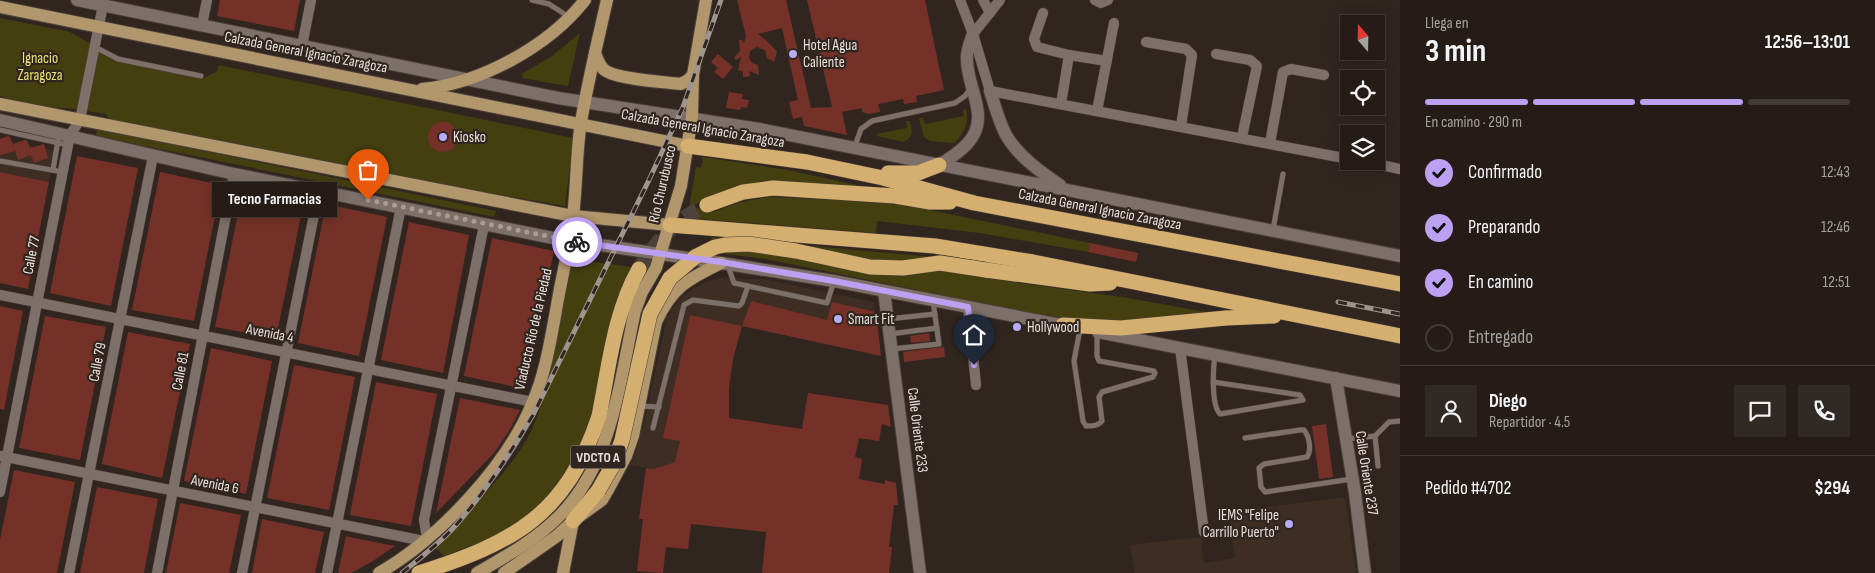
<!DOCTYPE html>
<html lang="es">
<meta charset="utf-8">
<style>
body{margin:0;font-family:"Sofia Sans Condensed",sans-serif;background:#312924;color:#f1f3f6;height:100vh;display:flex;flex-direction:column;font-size:19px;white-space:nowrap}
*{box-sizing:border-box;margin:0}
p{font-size:16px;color:#a3a1a1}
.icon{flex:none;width:28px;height:28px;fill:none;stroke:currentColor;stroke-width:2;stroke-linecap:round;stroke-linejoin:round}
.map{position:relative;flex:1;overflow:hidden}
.side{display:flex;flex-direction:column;background:#251c17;width:475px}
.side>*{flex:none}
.needle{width:32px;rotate:340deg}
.controls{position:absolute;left:1340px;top:15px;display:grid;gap:10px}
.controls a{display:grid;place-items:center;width:45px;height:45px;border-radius:0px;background:#251c17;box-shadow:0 2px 12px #0003,0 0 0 1px #423a36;font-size:25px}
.pin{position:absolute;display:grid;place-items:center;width:42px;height:42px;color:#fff;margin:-51px -21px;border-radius:50% 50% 50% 0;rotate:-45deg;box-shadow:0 0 5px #0007}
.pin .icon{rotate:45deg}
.courier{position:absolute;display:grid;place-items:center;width:50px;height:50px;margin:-25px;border:4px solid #bca0f2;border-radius:50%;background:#fff;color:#222;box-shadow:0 1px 6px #0007}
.bubble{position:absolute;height:35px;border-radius:0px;background:#251c17;box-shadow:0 2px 12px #0003,0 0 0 1px #423a36;font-size:16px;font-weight:700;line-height:35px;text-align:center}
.head em{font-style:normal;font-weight:700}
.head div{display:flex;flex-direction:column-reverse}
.head{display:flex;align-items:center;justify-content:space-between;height:85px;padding:0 25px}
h1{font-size:32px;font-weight:700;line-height:38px}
.bar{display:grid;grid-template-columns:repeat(4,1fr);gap:8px 5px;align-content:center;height:60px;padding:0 25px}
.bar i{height:6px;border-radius:4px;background:#423a36}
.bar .current{background:#bca0f2}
.bar p{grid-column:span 4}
.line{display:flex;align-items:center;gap:12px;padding:0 25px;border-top:1px solid #423a36}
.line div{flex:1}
.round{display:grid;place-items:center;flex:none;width:52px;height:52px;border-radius:0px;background:#312924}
ol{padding:0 25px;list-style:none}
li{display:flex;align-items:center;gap:15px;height:55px}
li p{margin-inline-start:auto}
li .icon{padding:5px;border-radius:50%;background:#bca0f2;color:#111;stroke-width:4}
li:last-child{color:#a3a1a1}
li i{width:28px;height:28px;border:2px solid #423a36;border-radius:50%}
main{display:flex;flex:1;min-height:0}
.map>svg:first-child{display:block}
</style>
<main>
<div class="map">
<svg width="1400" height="573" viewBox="0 0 1400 573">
<rect width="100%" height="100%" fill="#31261f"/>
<g fill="#3d2d22">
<polygon points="0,140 56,151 49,182 0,172"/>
<polygon points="719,278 763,279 874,302 881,356 742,326 705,453 654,469 628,465 629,462 632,463 643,427 667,318 680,299 692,289 706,282"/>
<polygon points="1345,497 1356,573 1135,573 1130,545 1201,537 1204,563 1235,558 1228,512"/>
</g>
<g fill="#433f0f">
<polygon points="0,18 70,32 118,60 204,78 217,71 219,65 573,138 565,206 439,184 113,124 106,114 67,108 33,107 0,96"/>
<polygon points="580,33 568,86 522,78 523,73 552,56"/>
<path d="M966 109C969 123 965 133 954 143L930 141 924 137 919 118H923L925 124 964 116 963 110Z"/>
<path d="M906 121H910C912 130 914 138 903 142L877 136 876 134 907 128Z"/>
<polygon points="97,129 496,211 494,217 96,136"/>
<polygon points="703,157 788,170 865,187 703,200 691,207 714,212 737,203 768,197 880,202 925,209 1090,243 1088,252 980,233 877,221 876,233 687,218 696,167 701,168"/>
<polygon points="712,237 934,257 884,275 907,275 938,269 1006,281 1122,297 1223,315 1119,322 1074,322 766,259 709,252"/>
<path d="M573 259 631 267 624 282 614 306 591 417 582 447 550 497 509 531 444 556 433 545C464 516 509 473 528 437 543 409 548 376 555 345 561 316 567 288 573 259Z"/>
</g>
<g fill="#753128">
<polygon points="220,0 300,0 294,31 217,16"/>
<polygon points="737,0 786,0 811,108 832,107 807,0 925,0 944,90 916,96 917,102 904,104 903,99 878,104 880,112 868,114 862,112 862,108 842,112 847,135 804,126 802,117 793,119 789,102 798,100 782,28 758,34 770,44 777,52 774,62 767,58 765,50 757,47 750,51 749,58 752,63 758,65 759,75 749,71 750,76 743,77 743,72 738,70 741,57 736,60 734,58 740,51 739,40 742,40 744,43 746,36"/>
<polygon points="718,54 733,67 723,79 714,72 718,68 711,62"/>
<polygon points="729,92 743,94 742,99 749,100 747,108 741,107 740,110 726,108"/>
<circle cx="443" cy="137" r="15"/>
<polygon points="8,136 10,137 15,151 0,155 0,139"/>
<polygon points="25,140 27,140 30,148 44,144 48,158 34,163 31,155 18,160 13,144"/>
<polygon points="77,156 138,168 111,306 50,293"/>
<polygon points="0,172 49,182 28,289 0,283"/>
<polygon points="160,172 221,185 194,321 132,310"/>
<polygon points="243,189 304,201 276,338 215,327"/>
<polygon points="326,204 387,217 359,356 298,343"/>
<polygon points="409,222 469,235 443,373 381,360"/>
<polygon points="492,238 554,251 525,389 464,376"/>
<polygon points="1090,243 1138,253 1136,262 1088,252"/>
<polygon points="751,301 827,320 832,302 876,312 881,356 742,326"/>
<polygon points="0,306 23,311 4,410 0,409"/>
<polygon points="690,315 742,326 733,359 729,388 729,418 802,429 808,393 888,405 891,427 882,424 879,441 859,438 855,457 862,459 859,479 885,484 885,480 896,483 898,505 894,505 889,547 892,547 889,573 762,573 766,532 691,524 688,549 666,547 663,573 637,571 643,519 639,519 646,468 654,469 675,462 680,441 663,438"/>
<polygon points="45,316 106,327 80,460 19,448"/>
<polygon points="128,332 190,344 162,478 102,464"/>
<polygon points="929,333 930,341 911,343 910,336"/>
<polygon points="942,347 944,347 945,357 904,362 903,352"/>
<polygon points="211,348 272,361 246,494 184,481"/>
<polygon points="294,365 355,377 329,510 267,498"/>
<polygon points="376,382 437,394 411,526 350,515"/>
<polygon points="460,398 520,410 509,431 494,453 436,513"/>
<polygon points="1326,424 1333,477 1319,479 1312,426"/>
<polygon points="14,470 75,482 57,573 0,573 0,540"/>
<polygon points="97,487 158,499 144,573 80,573"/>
<polygon points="180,503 241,515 229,573 166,573"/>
<polygon points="262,519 324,532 315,573 252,573"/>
<polygon points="346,536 359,539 395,546 373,561 351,573 338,573"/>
</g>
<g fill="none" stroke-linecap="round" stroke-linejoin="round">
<path stroke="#4c423b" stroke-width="15" stroke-dasharray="15 8" stroke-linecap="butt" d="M639 269C659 238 674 221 707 205"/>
<defs>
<g id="lane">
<polyline points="532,0 549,4 569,17"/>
<polyline points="95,47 118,59 201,76"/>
<polyline points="0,130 68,145"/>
<polyline points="855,146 861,129 872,121 955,103 965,96 971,88"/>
<polyline points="0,161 63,172"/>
<polyline points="53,170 58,140"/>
<polyline points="1273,230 1283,174"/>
<polyline points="728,266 734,283 827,303 834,281"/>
<polyline points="888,319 935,314"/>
<path d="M1080 329 1074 361 1083 421 1086 426C1092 426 1098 426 1102 421L1099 397 1102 392 1153 377 1155 373 1154 371 1099 361 1097 356V333"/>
<polyline points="890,334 937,328"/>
<polyline points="892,349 939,344 933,301"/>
<path d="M1213 382 1300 395 1303 400 1220 414C1211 405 1213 368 1215 355"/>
<polyline points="640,406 659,407"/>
<polyline points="653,428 684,305 693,300 739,306 742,303 748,286"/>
<polyline points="1375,436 1389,422 1400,421"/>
<path d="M1245 438 1300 430H1304C1309 436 1312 450 1307 457L1264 464 1259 468 1261 487 1265 492 1352 479"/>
<polyline points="1346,439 1375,436 1378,466"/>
</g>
<g id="street">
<polyline points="960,0 973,34 990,91 1349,159"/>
<polyline points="983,0 990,13"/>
<polyline points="1095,0 1101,3 1108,0"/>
<polyline points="1043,13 1034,39 1037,47 1069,55 1107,61"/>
<polyline points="202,25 207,0"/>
<polyline points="973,34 1000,0"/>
<polyline points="1146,42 1186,49 1192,55 1181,126"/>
<polyline points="302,46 311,0"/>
<polyline points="1216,54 1250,60 1257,66 1242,137"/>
<polyline points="1061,104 1069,55"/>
<polyline points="1097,111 1114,23"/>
<polyline points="1270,143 1283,72 1291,69 1324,75"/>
<polyline points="1363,161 1400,169"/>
<polyline points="0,295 533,402"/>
<polyline points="968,307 976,385"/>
<polyline points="1180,348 1204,532"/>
<polyline points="1,456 424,541"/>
<polyline points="0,492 70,135 80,120 104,0"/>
<polyline points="427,538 424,520 484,225"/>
<polyline points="69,573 153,156"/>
<polyline points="157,573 234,174"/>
<polyline points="242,573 319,190"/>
<polyline points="327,573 401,207"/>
</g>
<g id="secondary">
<polyline points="77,0 558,98 759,129 1400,256"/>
<path d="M990 91C995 106 999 122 1006 135 1018 156 1040 172 1060 185"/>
<polyline points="0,120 234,174 553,238 721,263 834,281 1071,327"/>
<path d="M939 165C949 159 959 153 967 144 992 118 967 89 967 60 966 51 970 42 973 34"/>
<polyline points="884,291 920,573"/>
<polyline points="1098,332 1400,391"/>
<polyline points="1336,378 1355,493 1365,573"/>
</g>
<g id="primary">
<polyline points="0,7 688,146"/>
<path d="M595 53C598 60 600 69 608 72 620 79 664 82 681 84L688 80 693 75"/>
<path d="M422 89C480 84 549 46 585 0"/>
<polyline points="0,104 573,216 670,225"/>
<path d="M379 573C438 539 506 467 532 404 547 370 552 331 559 294 564 268 570 242 573 216 577 185 576 153 581 122 588 81 598 40 607 0"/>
<path d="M477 573C503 558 530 543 552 523 612 470 619 384 635 311L642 292 656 268 681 186 692 117 693 75 706 0"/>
<path d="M504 573 557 536 573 521 602 500 609 488 626 456 633 436 656 322C672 287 688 279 721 263"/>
<polyline points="563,573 573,521"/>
</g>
<g id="highway">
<polyline points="688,146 807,162 883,178 974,203 1400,284"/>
<polyline points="888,173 918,173 939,165"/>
<polyline points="707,205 743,192 773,188 895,196 930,202 950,202"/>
<polyline points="670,225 935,246 1033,262 1134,282 1400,336"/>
<polyline points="986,270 1090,284 1110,283"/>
<polyline points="1063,325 1121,328 1226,318 1274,316"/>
<polyline points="573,521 598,491"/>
<path d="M419 573C513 543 566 516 599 416 609 367 614 313 639 269"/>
</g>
</defs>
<use href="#lane" stroke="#49413a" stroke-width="6"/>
<use href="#street" stroke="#49413a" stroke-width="11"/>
<use href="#secondary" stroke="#49413a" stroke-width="14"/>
<use href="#primary" stroke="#49413a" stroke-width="14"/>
<use href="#highway" stroke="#49413a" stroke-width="16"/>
<use href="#lane" stroke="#7d7068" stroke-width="5"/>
<use href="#street" stroke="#7d7068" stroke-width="10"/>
<use href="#secondary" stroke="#7d7068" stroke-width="12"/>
<use href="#primary" stroke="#b2966c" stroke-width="12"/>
<use href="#highway" stroke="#d5af6f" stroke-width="15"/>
<defs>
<g id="rail">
<polyline points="1338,302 1400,314"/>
<path d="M402 573C420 558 440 543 456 525 486 491 510 453 533 415L648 182 683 107 721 0"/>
</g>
</defs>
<use href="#rail" stroke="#9e958f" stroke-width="5"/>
<use href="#rail" stroke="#31261f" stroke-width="3" stroke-dasharray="9" stroke-linecap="butt"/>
<defs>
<polyline id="highway-bridge" points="598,491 613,465 622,440 650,314 670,278 695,257 715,247 725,245 749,244 796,251 870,267 903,268 940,263 986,270"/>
</defs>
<use href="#highway-bridge" stroke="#49413a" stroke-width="16" stroke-linecap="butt"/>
<use href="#highway-bridge" stroke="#d5af6f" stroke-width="15"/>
</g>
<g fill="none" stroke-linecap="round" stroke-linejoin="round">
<polyline stroke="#a79e99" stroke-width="5" stroke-dasharray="0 9" points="368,200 577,242"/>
<polyline stroke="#bca0f2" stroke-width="6" points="577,242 721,262 834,281 968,307 974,365"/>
</g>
<g fill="#b6acf8" stroke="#31261f" stroke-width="2">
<circle cx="793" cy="54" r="5"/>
<circle cx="443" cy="137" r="5"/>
<circle cx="838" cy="319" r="5"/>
<circle cx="1017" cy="327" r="5"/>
<circle cx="1289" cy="524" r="5"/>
</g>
<g text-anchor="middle" stroke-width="4.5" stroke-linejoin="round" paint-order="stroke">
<rect fill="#31261f" stroke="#b0a8a2" stroke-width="1" x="570.5" y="445.5" width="55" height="23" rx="4"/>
<g font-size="14" font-weight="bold" fill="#e6dfda">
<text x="598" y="462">VDCTO A</text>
</g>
<g font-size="15" fill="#e6dfda" stroke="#31261f" text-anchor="start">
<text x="803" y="50">Hotel Agua<tspan x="803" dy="17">Caliente</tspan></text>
<text x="453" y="142">Kiosko</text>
<text x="848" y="324">Smart Fit</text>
<text x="1027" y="332">Hollywood</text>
<text x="1279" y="520" text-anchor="end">IEMS "Felipe<tspan x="1279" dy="17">Carrillo Puerto"</tspan></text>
</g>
<g font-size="15" fill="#e6dfda" stroke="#31261f">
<text transform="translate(306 52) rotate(11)" y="5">Calzada General Ignacio Zaragoza</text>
<text transform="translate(703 128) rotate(10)" y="5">Calzada General Ignacio Zaragoza</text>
<text transform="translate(662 184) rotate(-77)" y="5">Río Churubusco</text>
<text transform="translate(1100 209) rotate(11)" y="5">Calzada General Ignacio Zaragoza</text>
<text transform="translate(31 255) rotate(-79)" y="5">Calle 77</text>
<text transform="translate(533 329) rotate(-77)" y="5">Viaducto Río de la Piedad</text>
<text transform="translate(270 333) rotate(11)" y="5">Avenida 4</text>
<text transform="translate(97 362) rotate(-79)" y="5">Calle 79</text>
<text transform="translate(180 371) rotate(-79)" y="5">Calle 81</text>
<text transform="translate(918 430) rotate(83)" y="5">Calle Oriente 233</text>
<text transform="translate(1367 473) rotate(81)" y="5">Calle Oriente 237</text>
<text transform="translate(215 484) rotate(11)" y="5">Avenida 6</text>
</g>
<g font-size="15" fill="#eae278" stroke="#31261f">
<text x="40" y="63">Ignacio<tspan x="40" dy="17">Zaragoza</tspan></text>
</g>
</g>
</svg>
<div class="controls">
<a><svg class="needle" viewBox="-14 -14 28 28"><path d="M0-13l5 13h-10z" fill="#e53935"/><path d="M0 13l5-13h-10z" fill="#a3a1a1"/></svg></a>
<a><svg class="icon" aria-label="locate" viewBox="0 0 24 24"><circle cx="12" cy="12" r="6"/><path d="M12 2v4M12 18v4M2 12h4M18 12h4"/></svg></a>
<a><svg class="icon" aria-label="layers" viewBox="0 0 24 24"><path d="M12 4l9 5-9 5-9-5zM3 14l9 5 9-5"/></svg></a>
</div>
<div class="pin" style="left:368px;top:200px;background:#ea580c"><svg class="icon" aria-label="bag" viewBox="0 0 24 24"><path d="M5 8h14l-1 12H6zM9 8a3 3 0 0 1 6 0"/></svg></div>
<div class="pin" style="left:974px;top:365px;background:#1f2937"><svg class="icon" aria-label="home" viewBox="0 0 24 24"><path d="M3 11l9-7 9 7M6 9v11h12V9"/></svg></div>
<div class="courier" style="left:577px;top:242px"><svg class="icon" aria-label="bike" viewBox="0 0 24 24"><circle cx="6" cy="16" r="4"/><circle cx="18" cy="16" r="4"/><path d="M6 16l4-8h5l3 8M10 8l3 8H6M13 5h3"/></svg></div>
<div class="bubble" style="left:212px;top:182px;width:125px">Tecno Farmacias</div>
</div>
<section class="side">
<div class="head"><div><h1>3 min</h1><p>Llega en</p></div><em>12:56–13:01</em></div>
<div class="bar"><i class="current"></i><i class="current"></i><i class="current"></i><i></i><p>En camino · 290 m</p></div>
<ol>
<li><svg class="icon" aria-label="check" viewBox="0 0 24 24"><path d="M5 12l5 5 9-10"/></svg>Confirmado<p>12:43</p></li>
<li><svg class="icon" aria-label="check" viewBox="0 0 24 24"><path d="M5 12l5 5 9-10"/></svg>Preparando<p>12:46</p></li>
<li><svg class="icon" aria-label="check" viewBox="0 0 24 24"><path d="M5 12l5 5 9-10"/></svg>En camino<p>12:51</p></li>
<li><i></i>Entregado</li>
</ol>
<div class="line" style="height:90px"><a class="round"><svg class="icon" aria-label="person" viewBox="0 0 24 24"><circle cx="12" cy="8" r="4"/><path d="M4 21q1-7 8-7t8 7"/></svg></a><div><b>Diego</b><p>Repartidor · 4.5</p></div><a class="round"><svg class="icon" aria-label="chat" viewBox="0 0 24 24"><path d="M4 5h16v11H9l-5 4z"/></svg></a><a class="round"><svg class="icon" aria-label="phone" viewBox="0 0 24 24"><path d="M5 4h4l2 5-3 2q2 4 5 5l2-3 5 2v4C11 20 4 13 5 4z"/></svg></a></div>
<div class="line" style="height:65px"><div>Pedido #4702</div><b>$294</b></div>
</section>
</main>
